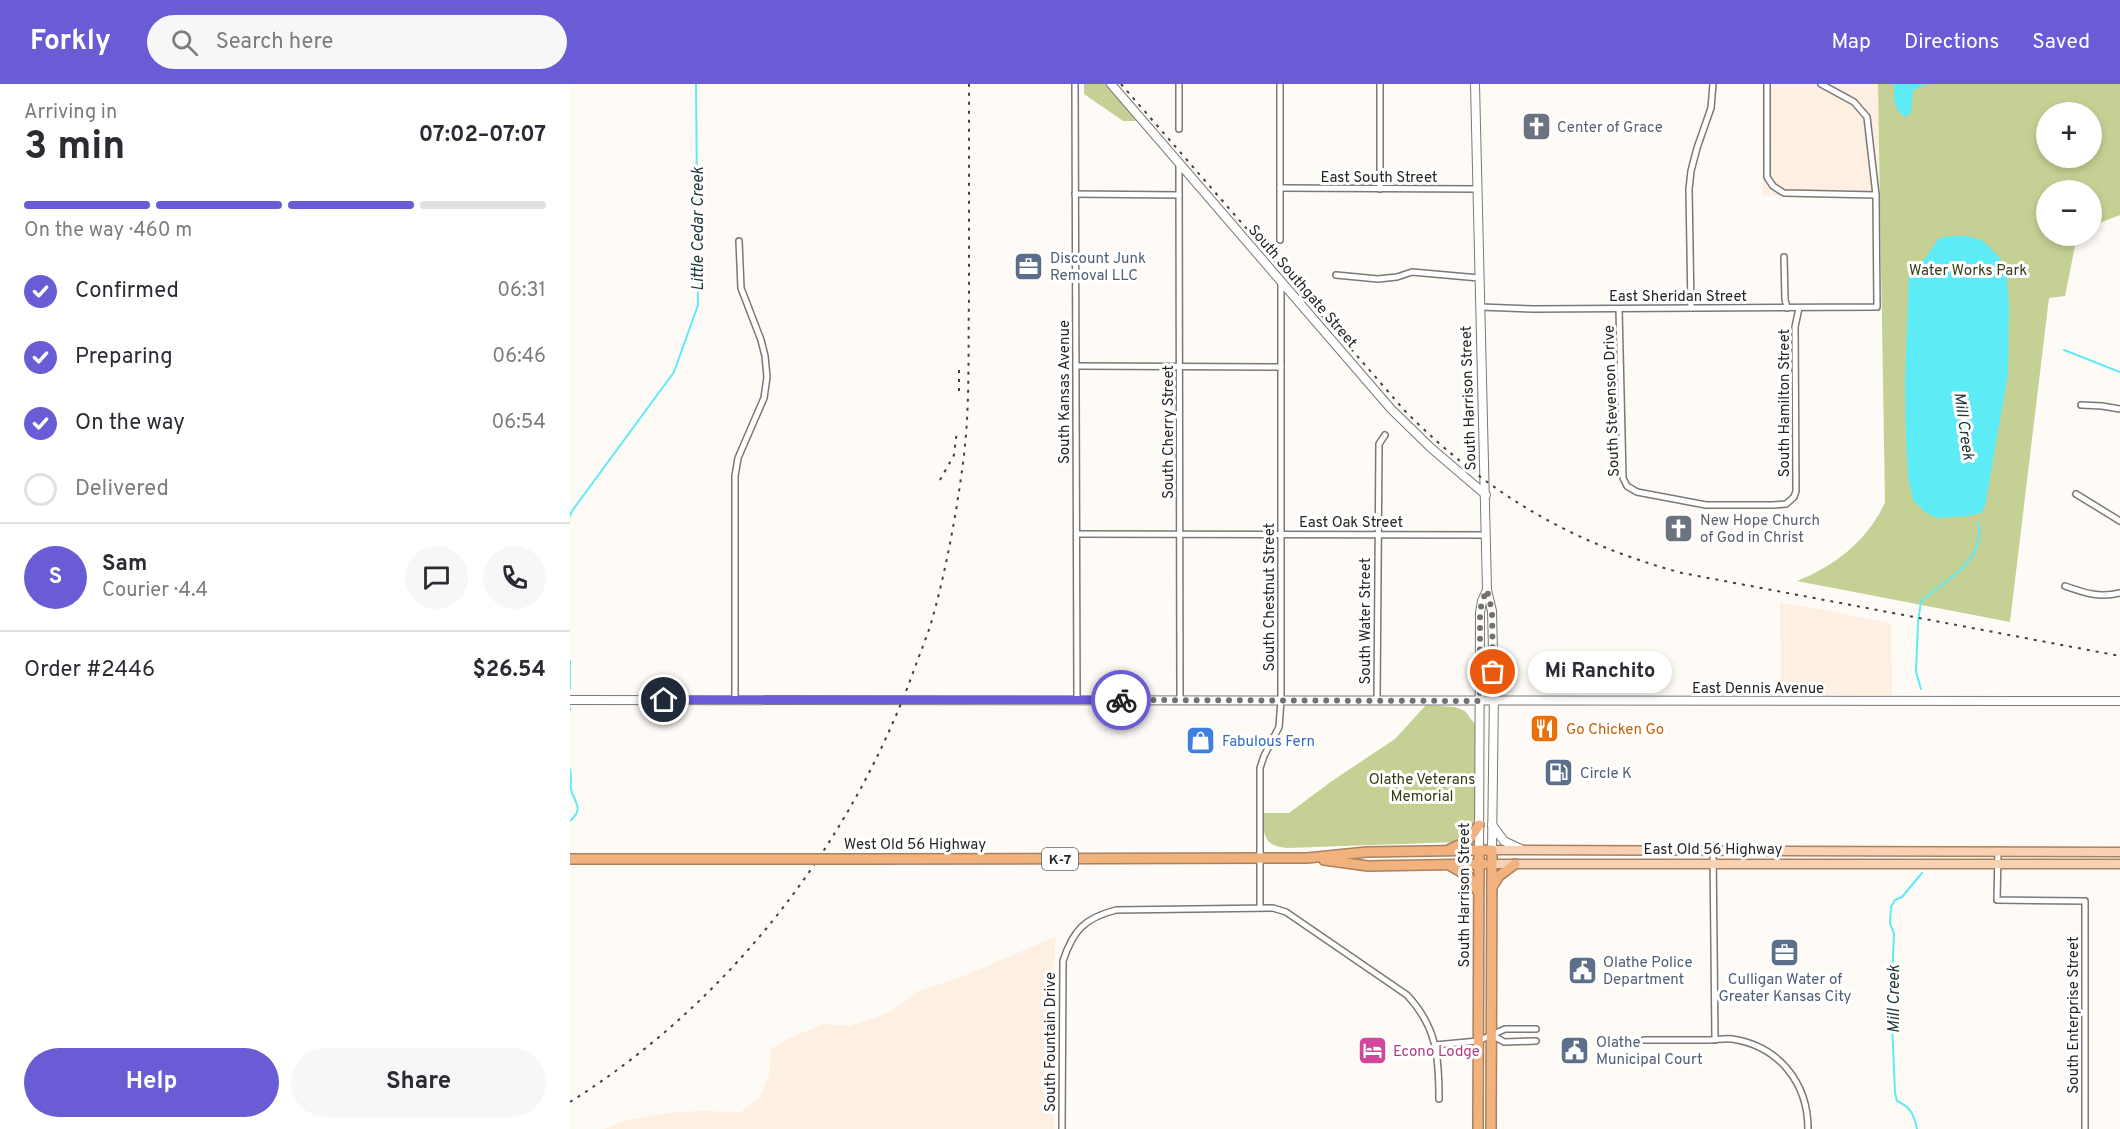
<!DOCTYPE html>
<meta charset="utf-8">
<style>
body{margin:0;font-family:Overpass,sans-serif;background:#f7f7f7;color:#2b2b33;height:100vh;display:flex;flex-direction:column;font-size:22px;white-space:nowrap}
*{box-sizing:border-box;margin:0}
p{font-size:20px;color:#7c7c81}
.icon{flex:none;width:33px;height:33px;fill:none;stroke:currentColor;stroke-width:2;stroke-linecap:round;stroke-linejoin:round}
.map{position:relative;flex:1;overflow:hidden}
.side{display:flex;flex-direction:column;background:#fff;width:570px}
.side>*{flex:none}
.controls{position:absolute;left:1466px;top:18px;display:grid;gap:12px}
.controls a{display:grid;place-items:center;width:66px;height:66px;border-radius:50%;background:#fff;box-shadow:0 3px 9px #0003;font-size:30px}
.pin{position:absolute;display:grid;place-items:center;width:51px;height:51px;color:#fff;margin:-26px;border:3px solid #fff;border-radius:50%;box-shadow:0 2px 6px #0007}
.courier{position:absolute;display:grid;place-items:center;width:60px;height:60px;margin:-30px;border:4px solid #6a5cd5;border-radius:50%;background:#fff;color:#222;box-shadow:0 2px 8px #0007}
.bubble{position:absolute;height:42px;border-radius:21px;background:#fff;box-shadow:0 3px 9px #0003;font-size:20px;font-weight:700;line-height:42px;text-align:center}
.summary em{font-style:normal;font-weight:700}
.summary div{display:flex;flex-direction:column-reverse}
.summary{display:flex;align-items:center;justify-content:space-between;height:102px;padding:0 24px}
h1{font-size:39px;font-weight:700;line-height:45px}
.bar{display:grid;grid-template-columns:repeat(4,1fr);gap:9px 6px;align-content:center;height:72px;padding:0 24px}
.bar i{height:8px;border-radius:4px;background:#e1e1e2}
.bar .on{background:#6a5cd5}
.bar p{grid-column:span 4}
.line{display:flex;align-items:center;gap:15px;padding:0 24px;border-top:2px solid #e1e1e2}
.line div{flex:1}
.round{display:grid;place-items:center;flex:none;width:63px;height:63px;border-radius:32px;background:#f7f7f7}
ol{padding:0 24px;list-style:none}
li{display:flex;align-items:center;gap:18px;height:66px}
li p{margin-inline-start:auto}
li .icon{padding:6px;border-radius:50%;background:#6a5cd5;color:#fff;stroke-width:4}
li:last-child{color:#7c7c81}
li i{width:33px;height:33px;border:3px solid #e1e1e2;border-radius:50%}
.action{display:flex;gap:12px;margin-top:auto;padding:12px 24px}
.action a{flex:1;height:69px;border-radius:36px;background:#6a5cd5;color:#fff;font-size:24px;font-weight:700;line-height:69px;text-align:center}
.action a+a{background:#f7f7f7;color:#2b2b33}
header{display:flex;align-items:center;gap:36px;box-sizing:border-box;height:84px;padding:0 30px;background:#6a5cd5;color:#fff}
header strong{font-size:28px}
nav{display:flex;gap:33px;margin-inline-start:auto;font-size:21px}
.search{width:420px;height:54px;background:#f7f7f7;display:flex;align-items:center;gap:15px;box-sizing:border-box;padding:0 21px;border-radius:33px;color:#7c7c81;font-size:22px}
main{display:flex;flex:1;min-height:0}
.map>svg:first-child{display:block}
</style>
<header>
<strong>Forkly</strong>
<div class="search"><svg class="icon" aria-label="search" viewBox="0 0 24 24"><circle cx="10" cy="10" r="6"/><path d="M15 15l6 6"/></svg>Search here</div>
<nav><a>Map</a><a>Directions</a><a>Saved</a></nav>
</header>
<main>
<section class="side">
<div class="summary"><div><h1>3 min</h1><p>Arriving in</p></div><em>07:02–07:07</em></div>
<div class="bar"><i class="on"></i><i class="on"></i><i class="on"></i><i></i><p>On the way · 460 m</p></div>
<ol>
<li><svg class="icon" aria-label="check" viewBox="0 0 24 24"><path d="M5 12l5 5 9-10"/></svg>Confirmed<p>06:31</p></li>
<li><svg class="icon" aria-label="check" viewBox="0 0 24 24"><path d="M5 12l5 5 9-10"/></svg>Preparing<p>06:46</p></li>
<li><svg class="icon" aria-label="check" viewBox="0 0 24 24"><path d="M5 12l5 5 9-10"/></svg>On the way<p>06:54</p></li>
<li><i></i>Delivered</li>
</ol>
<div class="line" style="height:108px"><b class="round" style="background:#6a5cd5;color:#fff">S</b><div><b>Sam</b><p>Courier · 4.4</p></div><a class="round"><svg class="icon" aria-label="chat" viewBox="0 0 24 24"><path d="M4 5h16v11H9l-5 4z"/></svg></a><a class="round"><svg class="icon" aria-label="phone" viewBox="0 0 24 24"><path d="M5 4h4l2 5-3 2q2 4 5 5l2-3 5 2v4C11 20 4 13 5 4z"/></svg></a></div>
<div class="line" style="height:78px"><div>Order #2446</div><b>$26.54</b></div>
<div class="action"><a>Help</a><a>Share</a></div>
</section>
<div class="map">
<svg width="1550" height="1045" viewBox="0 0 1550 1045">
<rect width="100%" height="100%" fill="#fefbf7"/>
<g fill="#fdefe1">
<polygon points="1192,0 1308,0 1310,107 1297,112 1193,112"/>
<polygon points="1210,518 1321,539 1322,611 1211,611"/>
<polygon points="486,852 483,892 485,924 484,1045 34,1045 54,1037 94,1029 129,1027 171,1028 189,1014 199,992 201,965 222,953 254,940 280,942 322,927 346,908 399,890"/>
</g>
<g fill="#c5d194" fill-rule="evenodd">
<polygon points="514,0 536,0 567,37 553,37 514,10"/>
<path d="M1308 0H1550V131L1521 142V106H1476V152H1507L1495 212 1479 214 1440 538 1227 497C1267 481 1296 457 1315 419ZM1476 28H1521V74H1476Z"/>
<path d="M856 621 885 623 895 627 907 643V740L903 749 887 758 717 764C693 762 693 750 693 729H719L762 697 825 655Z"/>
</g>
<g fill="#5decf6">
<path d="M1324 0H1355L1343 7 1341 29 1335 33C1323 25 1324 14 1324 0Z"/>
<polygon points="1384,152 1397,152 1413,157 1429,173 1436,187 1439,221 1438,290 1415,422 1411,429 1397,432 1367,434 1355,428 1343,416 1338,393 1336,355 1335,300 1339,188 1354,176 1369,154"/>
</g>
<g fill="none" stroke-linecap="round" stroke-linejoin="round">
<g stroke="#5decf6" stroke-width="2">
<polyline points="1494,266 1550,288"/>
<polyline points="0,432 2,427 104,288 128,221 126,0"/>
<polyline points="0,577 0,605"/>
<path d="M1351 605 1346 588 1348 538 1351 517C1377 495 1414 479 1409 439"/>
<polyline points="0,626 0,624"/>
<path d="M0 685C2 692 0 698 1 705 4 719 15 724 0 737"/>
<path d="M1347 1045C1344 1031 1341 1023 1327 1017L1325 1009 1321 915 1324 850 1320 839 1321 823 1325 816 1332 813 1352 789"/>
</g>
<defs>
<g id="street">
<polyline points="505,0 507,616"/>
<polyline points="1197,0 1197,93 1203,102 1214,109 1306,111"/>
<polyline points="609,45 609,0"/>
<polyline points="609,80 610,616"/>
<polyline points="710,104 907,105"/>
<polyline points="810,105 810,0"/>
<polyline points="505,110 609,111"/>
<polyline points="710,156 710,0"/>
<polyline points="1214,173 1215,215 1217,224"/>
<polyline points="766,191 808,195 827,193 842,188 909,194"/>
<polyline points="910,223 964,225 1307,223 1306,111 1297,33 1284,18 1251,0"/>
<polyline points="1121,224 1119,105 1121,87 1127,64 1141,24 1143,0"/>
<polyline points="1049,225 1053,394 1057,402 1067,408 1136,421 1203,421 1216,420 1224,413 1226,407 1225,243 1229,224"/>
<polyline points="507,282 711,283"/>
<polyline points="1511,321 1532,322 1550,325"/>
<polyline points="1506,410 1550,437"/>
<polyline points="507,450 916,451"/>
<path d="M1495 502C1515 509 1529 514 1550 509"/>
<polyline points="165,616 165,392 168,374 194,314 197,293 195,272 191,256 171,204 169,157"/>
<polyline points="807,616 809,360 815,351"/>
<polyline points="1143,767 1145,956"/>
<polyline points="1428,769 1427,816 1515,817 1515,1045"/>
<polyline points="690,823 690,684 694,672 709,643 711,616 711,197"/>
<polyline points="922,951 934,958 966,957"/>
<path d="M1074 956C1096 956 1117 956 1139 956 1146 956 1155 954 1162 955 1209 962 1238 999 1238 1045"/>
<polyline points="865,961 908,957 935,945 966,945"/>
<path d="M492 1045 493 877C503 846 515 834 546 826L703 824 716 828 837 911C867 943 869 973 869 1015"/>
</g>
<g id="secondary">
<polyline points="541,0 821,325 861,364 916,411"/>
<polyline points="905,0 917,506 922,527 924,607 922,766"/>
<polyline points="0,616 1550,617"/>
<polyline points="922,741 934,757 951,765"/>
<polyline points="909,767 910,529 912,517 917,506"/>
</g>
<g id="primary">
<polyline points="922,766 1550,768"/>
<polyline points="922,780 1550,780"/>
</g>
<g id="highway">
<polyline points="880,765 898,757 909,741"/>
<polyline points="0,775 211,775"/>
<polyline points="290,775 737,774 797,768 922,766 921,1045"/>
<polyline points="754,776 798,782 914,780"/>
<polyline points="881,782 898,792 907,806"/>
<polyline points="922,803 929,792 945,780"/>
<polyline points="908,1045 909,767"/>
</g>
</defs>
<use href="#street" stroke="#7b7875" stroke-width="8"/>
<use href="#secondary" stroke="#7b7875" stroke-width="10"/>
<use href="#primary" stroke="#aa815f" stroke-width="11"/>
<use href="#highway" stroke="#aa815f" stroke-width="12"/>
<use href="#street" stroke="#fff" stroke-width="5"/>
<use href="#secondary" stroke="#fff" stroke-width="8"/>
<use href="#primary" stroke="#f7d1b2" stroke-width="8"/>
<use href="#highway" stroke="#f1b27e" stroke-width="9"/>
<g stroke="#41403e" stroke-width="2" stroke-dasharray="3 6" stroke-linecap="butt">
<path d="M551 0 835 327C917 409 1000 459 1112 489L1550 572"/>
<polyline points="389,307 389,281"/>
<polyline points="370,396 384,371 387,346"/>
<path d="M0 1018C159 918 280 762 344 586 350 569 357 553 362 536 377 482 387 427 394 371 400 320 398 267 399 215 399 143 399 72 399 0"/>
</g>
<defs>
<polyline id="highway-bridge" points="211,775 290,775"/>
</defs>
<use href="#highway-bridge" stroke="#aa815f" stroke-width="12" stroke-linecap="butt"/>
<use href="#highway-bridge" stroke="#f1b27e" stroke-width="9"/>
</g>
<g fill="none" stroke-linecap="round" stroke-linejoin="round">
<polyline stroke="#72716e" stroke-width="6" stroke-dasharray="0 10.8" points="551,616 910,617 910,529 912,517 917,506 922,527 923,588"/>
<polyline stroke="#6a5cd5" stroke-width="8" points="94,616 551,616"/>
</g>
<defs>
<symbol id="church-square" viewBox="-11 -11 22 22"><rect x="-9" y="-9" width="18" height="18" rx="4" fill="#6b7280" stroke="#fff"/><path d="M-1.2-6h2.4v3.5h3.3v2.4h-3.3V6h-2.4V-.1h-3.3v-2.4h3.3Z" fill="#fff"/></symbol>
<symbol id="office-square" viewBox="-11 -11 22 22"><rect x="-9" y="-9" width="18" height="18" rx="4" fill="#5c6f8a" stroke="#fff"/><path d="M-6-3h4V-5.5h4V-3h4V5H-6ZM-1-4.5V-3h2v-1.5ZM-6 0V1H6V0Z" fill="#fff"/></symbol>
<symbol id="restaurant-square" viewBox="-11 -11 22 22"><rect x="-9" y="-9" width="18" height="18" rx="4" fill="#e8710a" stroke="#fff"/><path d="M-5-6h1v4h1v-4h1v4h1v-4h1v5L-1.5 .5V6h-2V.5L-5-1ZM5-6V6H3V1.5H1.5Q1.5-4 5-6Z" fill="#fff"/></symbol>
<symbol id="shop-square" viewBox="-11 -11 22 22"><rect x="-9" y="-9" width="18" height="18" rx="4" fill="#3f7fe0" stroke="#fff"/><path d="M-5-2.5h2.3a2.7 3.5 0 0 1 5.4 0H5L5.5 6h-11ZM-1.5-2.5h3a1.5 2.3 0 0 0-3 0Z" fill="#fff"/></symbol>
<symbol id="fuel-square" viewBox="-11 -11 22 22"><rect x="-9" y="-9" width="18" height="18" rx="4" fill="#5c6f8a" stroke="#fff"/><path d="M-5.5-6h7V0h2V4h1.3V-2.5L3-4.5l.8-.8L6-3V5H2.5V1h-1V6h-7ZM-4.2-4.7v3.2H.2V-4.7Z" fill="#fff"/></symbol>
<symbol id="civic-square" viewBox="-11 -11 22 22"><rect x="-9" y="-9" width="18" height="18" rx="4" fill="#5c6f8a" stroke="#fff"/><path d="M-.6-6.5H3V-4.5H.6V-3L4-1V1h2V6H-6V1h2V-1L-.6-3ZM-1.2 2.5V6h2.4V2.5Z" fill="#fff"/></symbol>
<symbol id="hotel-square" viewBox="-11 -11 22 22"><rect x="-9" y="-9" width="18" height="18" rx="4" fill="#d1479c" stroke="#fff"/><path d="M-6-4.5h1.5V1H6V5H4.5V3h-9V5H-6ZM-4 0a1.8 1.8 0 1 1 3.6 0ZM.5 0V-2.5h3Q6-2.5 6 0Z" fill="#fff"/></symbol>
</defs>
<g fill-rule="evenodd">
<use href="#church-square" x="950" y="26" width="33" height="33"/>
<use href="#office-square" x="442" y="166" width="33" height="33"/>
<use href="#church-square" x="1092" y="428" width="33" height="33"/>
<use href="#restaurant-square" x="958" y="628" width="33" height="33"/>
<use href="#shop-square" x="614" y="640" width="33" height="33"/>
<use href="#fuel-square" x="972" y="672" width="33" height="33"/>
<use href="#office-square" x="1198" y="852" width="33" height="33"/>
<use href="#civic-square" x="996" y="870" width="33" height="33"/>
<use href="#hotel-square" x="786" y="950" width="33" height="33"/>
<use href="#civic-square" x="988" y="950" width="33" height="33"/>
</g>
<g text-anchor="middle" stroke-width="6" stroke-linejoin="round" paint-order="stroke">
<rect fill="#fff" stroke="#686766" stroke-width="1.5" x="472" y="764" width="36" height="22" rx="4.5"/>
<g font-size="14" font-weight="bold" fill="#272625">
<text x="490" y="780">K-7</text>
</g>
<g font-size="15" fill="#5b616d" stroke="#fff" text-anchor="start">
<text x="987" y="48">Center of Grace</text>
<text x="1130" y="441">New Hope Church<tspan x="1130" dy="17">of God in Christ</tspan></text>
</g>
<g font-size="15" fill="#272625" stroke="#fff">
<text x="809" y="98">East South Street</text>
<text transform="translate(733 202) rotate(49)" y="5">South Southgate Street</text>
<text x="1108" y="217">East Sheridan Street</text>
<text transform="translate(494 308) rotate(-90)" y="5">South Kansas Avenue</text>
<text transform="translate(898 314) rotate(-92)" y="5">South Harrison Street</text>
<text transform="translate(1041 317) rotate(-92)" y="5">South Stevenson Drive</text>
<text transform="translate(1214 319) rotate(-90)" y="5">South Hamilton Street</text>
<text transform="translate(598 348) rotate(-90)" y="5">South Cherry Street</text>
<text x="781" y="443">East Oak Street</text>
<text transform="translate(699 513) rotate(-90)" y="5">South Chestnut Street</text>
<text transform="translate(795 537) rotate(-90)" y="5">South Water Street</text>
<text x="1188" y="609">East Dennis Avenue</text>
<text x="345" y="765">West Old 56 Highway</text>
<text x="1143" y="770">East Old 56 Highway</text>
<text transform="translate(894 811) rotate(-90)" y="5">South Harrison Street</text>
<text transform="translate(1503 931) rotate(-90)" y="5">South Enterprise Street</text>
<text transform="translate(480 958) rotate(-90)" y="5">South Fountain Drive</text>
</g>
<g font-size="15" fill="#4e5e75" stroke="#fff" text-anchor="start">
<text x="480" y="179">Discount Junk<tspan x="480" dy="17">Removal LLC</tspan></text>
<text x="1010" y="694">Circle K</text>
<text x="1033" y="883">Olathe Police<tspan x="1033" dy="17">Department</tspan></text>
<text x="1215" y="900" text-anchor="middle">Culligan Water of<tspan x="1215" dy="17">Greater Kansas City</tspan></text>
<text x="1026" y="963">Olathe<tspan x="1026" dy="17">Municipal Court</tspan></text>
</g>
<g font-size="15" fill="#363c14" stroke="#fff">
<text x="1398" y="191">Water Works Park</text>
<text x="852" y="700">Olathe Veterans<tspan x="852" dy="17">Memorial</tspan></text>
</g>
<g font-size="15" fill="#c56008" stroke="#fff" text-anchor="start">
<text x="996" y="650">Go Chicken Go</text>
</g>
<g font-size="15" fill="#366cbe" stroke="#fff" text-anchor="start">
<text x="652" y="662">Fabulous Fern</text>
</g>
<g font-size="15" fill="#b23c85" stroke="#fff" text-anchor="start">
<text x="823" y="972">Econo Lodge</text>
</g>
<g font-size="16" font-style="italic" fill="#223a3c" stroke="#fff">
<text transform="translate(127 145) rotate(-90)" y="6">Little Cedar Creek</text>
<text transform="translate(1395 342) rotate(82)" y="6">Mill Creek</text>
<text transform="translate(1323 915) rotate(-90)" y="6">Mill Creek</text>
</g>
</g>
</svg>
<div class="controls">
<a>+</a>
<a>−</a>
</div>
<div class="pin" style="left:923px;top:588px;background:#ea580c"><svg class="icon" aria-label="bag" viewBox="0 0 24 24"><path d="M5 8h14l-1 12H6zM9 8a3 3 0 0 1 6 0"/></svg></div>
<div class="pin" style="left:94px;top:616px;background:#1f2937"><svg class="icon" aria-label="home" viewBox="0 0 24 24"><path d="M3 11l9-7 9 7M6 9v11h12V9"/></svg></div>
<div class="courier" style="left:551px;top:616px"><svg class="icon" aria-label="bike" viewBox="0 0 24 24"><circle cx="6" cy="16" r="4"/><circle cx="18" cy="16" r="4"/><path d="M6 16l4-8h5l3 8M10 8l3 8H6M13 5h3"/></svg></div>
<div class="bubble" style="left:958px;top:567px;width:144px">Mi Ranchito</div>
</div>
</main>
